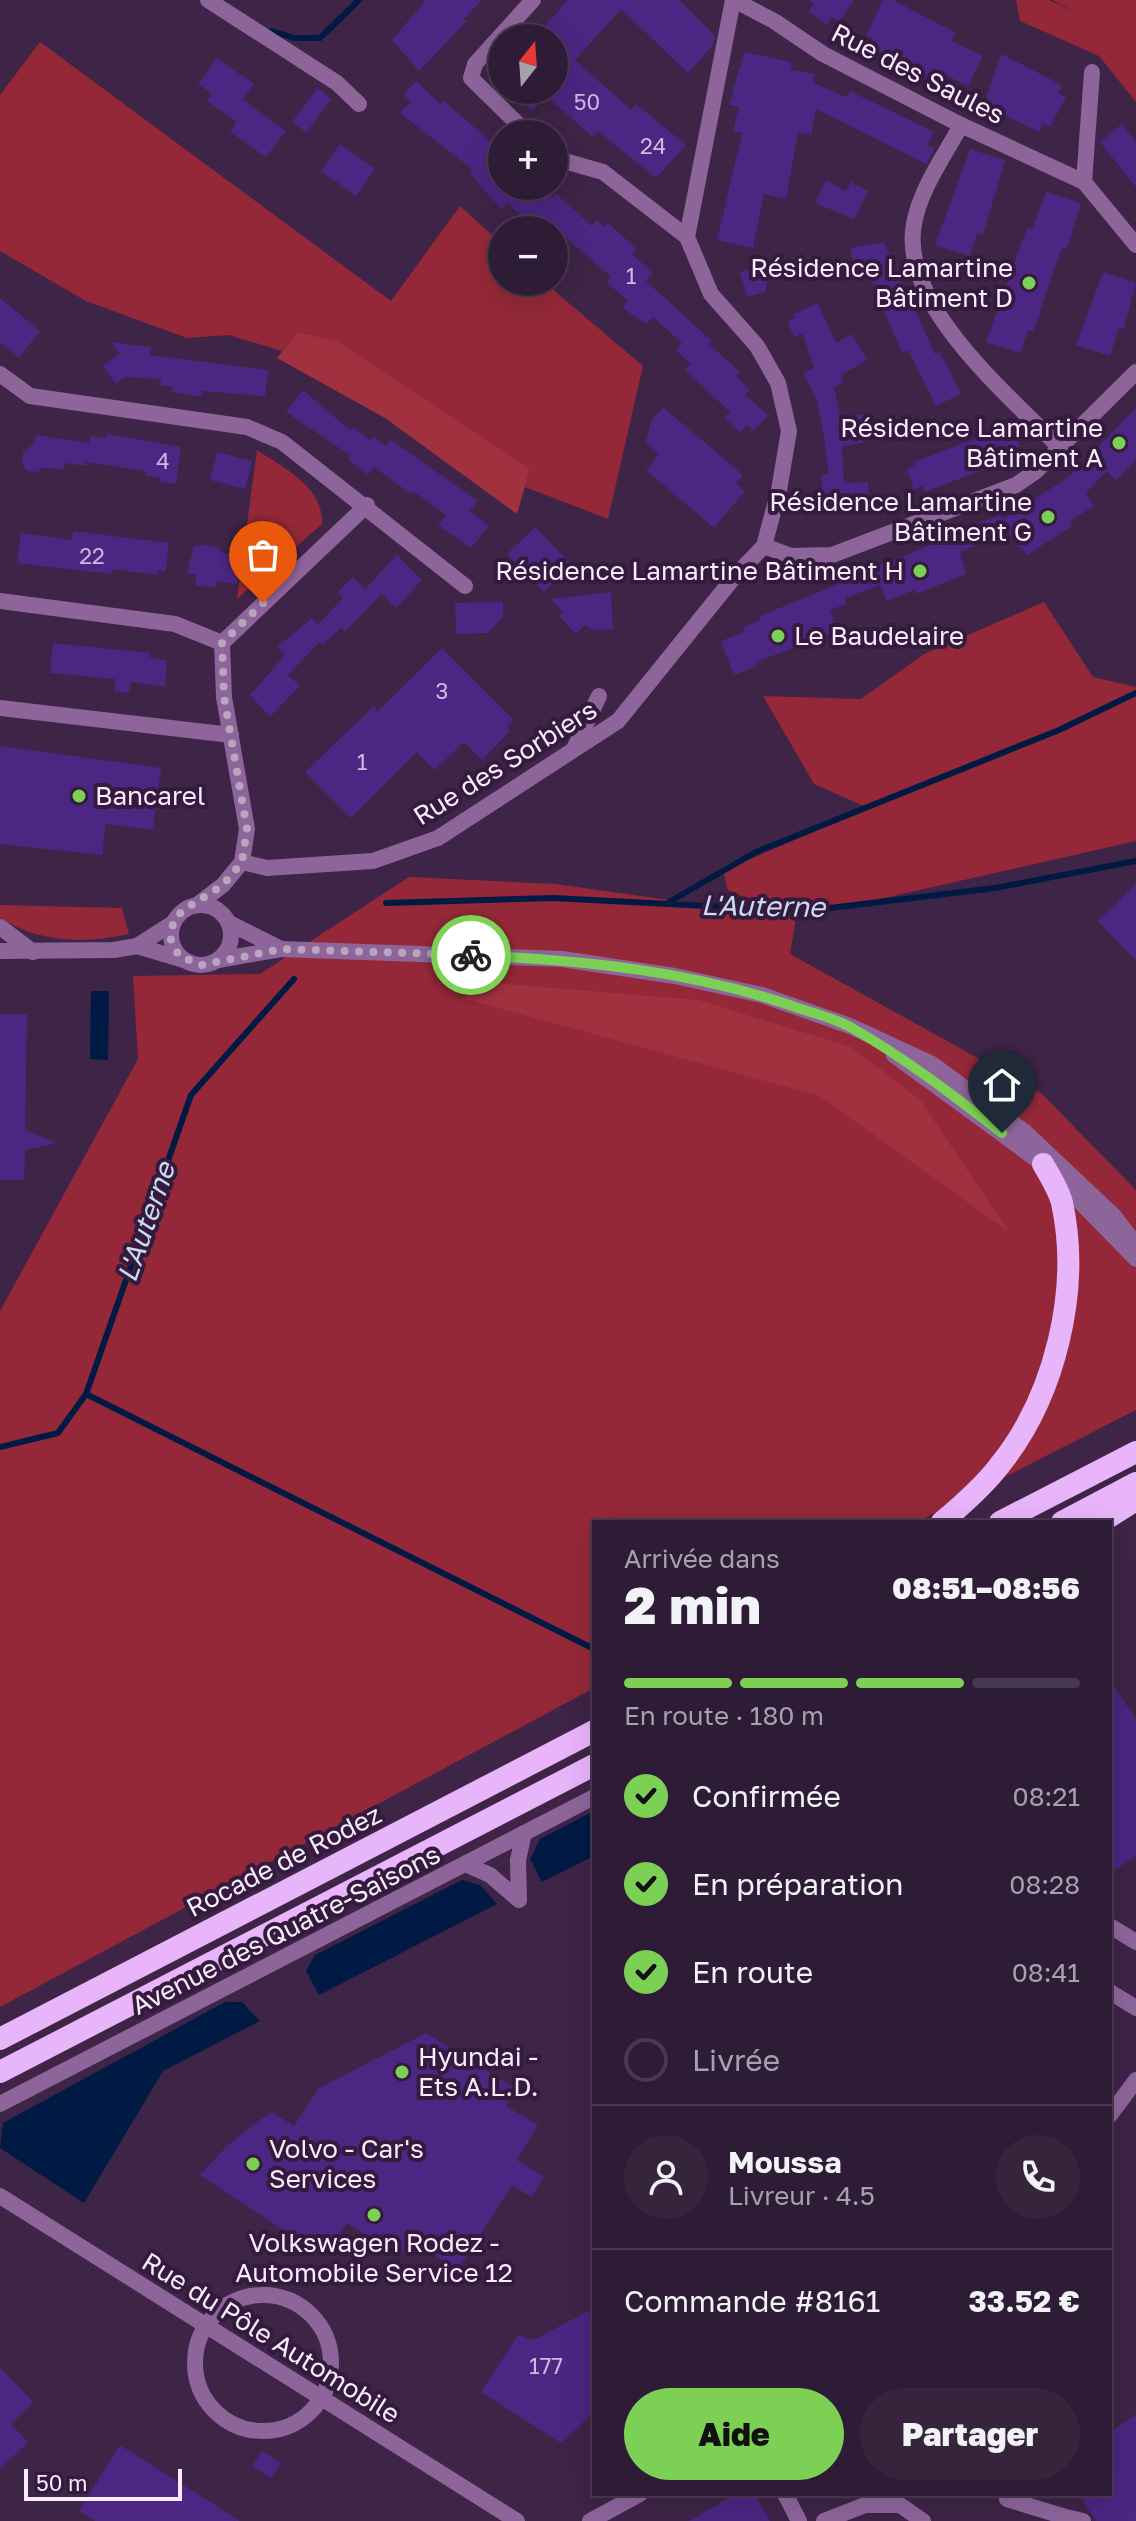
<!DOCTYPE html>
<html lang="fr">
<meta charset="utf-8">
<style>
body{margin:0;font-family:"Golos Text",sans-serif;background:#36243d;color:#f1f3f6;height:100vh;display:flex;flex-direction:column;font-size:30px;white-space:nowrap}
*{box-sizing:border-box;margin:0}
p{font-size:26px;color:#a7a1ad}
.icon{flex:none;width:44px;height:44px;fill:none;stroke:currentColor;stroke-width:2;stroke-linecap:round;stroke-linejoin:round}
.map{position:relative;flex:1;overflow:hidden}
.details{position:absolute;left:592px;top:1520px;width:520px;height:976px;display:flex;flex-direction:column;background:#2e1b35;border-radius:0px;box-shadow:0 8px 32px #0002,0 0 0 2px #493950}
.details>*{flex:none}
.needle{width:52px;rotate:17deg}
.tools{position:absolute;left:488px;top:24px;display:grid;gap:16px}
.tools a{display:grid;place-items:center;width:80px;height:80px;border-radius:50%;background:#2e1b35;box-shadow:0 8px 32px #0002,0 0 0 2px #493950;font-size:40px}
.scale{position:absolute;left:24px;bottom:20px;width:158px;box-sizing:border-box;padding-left:8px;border:4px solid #f9ecfe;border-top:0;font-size:22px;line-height:28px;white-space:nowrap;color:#f9ecfe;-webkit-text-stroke:6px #341a3d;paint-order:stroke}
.pin{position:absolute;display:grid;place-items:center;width:68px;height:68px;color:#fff;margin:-82px -34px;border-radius:50% 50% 50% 0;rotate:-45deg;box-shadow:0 0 8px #0007}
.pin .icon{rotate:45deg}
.courier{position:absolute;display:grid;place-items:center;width:80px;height:80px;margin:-40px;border:6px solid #7cd155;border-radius:50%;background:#fff;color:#222;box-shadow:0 2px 10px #0007}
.overview em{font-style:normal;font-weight:800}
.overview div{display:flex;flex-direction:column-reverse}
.overview{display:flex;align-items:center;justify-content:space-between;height:136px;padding:0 32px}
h1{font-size:52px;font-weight:800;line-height:60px}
.bar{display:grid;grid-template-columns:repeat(4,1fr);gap:12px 8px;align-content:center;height:96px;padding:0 32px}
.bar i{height:10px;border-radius:6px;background:#493950}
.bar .on{background:#7cd155}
.bar p{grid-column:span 4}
.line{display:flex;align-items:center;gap:20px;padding:0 32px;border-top:2px solid #493950}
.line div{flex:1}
.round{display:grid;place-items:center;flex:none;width:84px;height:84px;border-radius:42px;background:#36243d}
ol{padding:0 32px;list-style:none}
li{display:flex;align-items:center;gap:24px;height:88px}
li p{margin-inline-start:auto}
li .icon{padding:8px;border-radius:50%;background:#7cd155;color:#111;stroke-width:4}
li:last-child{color:#a7a1ad}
li i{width:44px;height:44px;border:4px solid #493950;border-radius:50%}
.cta{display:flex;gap:16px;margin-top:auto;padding:16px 32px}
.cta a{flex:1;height:92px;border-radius:48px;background:#7cd155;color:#111;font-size:32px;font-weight:800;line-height:92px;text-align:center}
.cta a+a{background:#36243d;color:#f1f3f6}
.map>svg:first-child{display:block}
</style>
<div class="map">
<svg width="1136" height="2521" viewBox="0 0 1136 2521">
<rect width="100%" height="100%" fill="#3e2447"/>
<g fill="#942838">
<polygon points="1016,0 1049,0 1078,13 1052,0 1136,0 1136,102 1099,56 1020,21"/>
<polygon points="40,42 391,301 460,206 502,244 502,282 544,282 643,366 608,519 525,487 530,469 298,332 282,351 229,335 187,338 86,301 0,251 0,95"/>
<path d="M257 450C285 469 323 486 322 524L237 599Z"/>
<polygon points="1044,602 1093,677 1136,687 1136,841 796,918 790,954 1041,1093 1136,1190 1136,1410 917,1522 594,1522 594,1688 0,2007 0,1311 138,1059 133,976 260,974 409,877 555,884 791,917 728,890 723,871 868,808 814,784 763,696 861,699 924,654"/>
<path d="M0 905 122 908 129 934C84 944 40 943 0 918Z"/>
</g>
<g fill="#a23140">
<polygon points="298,332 338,342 530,469 517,514 385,418 277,358"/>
<polygon points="458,980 698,1000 851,1047 920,1100 1009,1232 820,1096 466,999"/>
</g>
<g fill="#001a44">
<polygon points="91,991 109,991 108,1060 90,1059"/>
<polygon points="594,1811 594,1856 542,1882 530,1859 540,1839"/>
<polygon points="462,1880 480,1885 497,1904 319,1995 306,1971 315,1955"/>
<polygon points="225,2002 242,2002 260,2021 163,2071 84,2203 0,2148 3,2123"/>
</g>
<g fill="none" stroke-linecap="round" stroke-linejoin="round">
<g stroke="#001a44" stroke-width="6">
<polyline points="272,31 294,38 320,38 359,0"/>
<polyline points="669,902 756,852 1059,730 1136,693"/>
<polyline points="386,903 553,898 805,911 995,888 1136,861"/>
<polyline points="86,1394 594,1649"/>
<polyline points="0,1447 58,1433 86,1394 191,1095 294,979"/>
</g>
</g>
<g fill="#4b2682">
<polygon points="426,0 482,0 464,19 467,21 419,71 392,40"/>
<polygon points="568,0 679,0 715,36 713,45 688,73 621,9 575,60 631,110 636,104 686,145 656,178 598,131 593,137 546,96 532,111 510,90 554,90 554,38 534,38"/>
<polygon points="808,0 854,0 839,22 832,17 827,25 809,12 814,4"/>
<polygon points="883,0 893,0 956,33 952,41 983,56 968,86 937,71 933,79 869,47 873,38 866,35"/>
<polygon points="744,52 791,62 790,70 814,74 813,82 838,94 847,97 850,91 934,132 928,145 935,148 926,164 816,109 811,135 798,133 786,199 764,194 753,248 717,240 742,133 733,131 739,107 729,105"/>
<polygon points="1001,54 1062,85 1058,93 1066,97 1050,127 1043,123 1039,132 984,105"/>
<polygon points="217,58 254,84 243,100 286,131 266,157 230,132 237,122 207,101 212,94 198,84"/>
<polygon points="416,81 441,105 444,101 502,151 502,186 532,186 553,198 556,194 592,226 597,220 604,227 608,223 637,249 632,254 653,273 646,281 712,341 709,344 740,372 736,376 750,390 745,395 768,415 754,431 747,425 740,432 724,418 730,412 685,370 691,364 675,350 682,343 653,317 646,324 622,308 628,301 606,282 611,277 561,233 554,240 554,230 538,230 508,203 502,210 470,174 473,170 400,113 411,101 403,95"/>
<polygon points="318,88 331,99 306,133 292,122"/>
<polygon points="1122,124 1136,142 1136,187 1100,142"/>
<polygon points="340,144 375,169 356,196 321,171"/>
<polygon points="970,149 1005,160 983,235 977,233 970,256 935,245"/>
<polygon points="826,180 846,191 851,182 868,191 854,219 815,203"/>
<polygon points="1046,192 1081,203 1067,249 1062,248 1052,275 1034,331 1028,330 1021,353 986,342 1027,228 1032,229"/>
<polygon points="884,242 935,354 940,352 961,394 936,406 908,350 902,353 869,276 856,275 850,248"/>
<polygon points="772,263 765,292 747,297 740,272"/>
<polygon points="1103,272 1136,283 1124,329 1119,328 1110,356 1076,345"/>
<polygon points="0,298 40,331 19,358 0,342"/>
<polygon points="818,303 836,343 852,334 867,360 841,375 844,382 834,387 841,418 865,414 870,441 842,447 844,483 868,482 869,510 821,512 822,474 829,474 823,432 817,400 803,373 814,368 803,334 794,337 787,322 795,318 793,314"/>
<polygon points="111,342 151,347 150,355 268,370 265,396 202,391 201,397 172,392 173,387 160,385 161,379 125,377 116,384 103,366 120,354"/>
<polygon points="303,390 350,430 353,427 371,441 374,437 386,446 391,440 478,501 470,511 489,526 471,548 438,525 446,515 413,491 411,494 374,467 368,475 348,459 351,456 286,412"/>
<polygon points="663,407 743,475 736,483 745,491 714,528 646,470 659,454 646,442 651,421"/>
<polygon points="1136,408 1136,460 1116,480 1107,471 1086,493 1094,506 1070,521 1072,526 1027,555 1008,532 991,538 960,553 966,574 916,594 914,590 887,601 880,585 845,598 847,604 830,610 838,631 756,662 757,666 734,675 721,641 744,632 743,627 761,620 760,616 848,580 846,574 901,558 967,527 1001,515 1004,519 1070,476"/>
<polygon points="1012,425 1020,446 1011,450 1014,458 925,492 923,486 914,490 907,469 916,466 914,462"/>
<polygon points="107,434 181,447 176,484 159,482 160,478 145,475 146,471 86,462 86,466 64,463 63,469 40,468 39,472 27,471 22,464 23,453 34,443 36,435 89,443 90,436 106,438"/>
<polygon points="217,452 252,461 245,489 210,480"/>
<polygon points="535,527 572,565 544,592 507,554"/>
<polygon points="73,531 169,543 166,571 158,570 157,575 113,569 112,574 17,563 21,533 72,540"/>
<polygon points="203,545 221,548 220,552 240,557 237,584 216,581 215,588 195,585 196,575 187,573 194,546"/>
<polygon points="397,555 422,580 396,608 382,594 345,632 341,628 322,645 320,642 288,675 300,686 270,717 250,695 285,655 277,647 312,618 318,624 343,598 338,592 353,577 365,589"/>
<polygon points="611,592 613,629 593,630 585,625 576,634 559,616 563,612 551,599"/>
<polygon points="503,602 503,617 488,633 456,634 455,603"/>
<polygon points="53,643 150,653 149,657 167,660 165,687 131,682 129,693 114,691 115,679 50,673"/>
<polygon points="442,648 514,720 507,727 510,731 482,760 464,742 435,770 417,752 351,818 305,772 374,706 377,712"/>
<polygon points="0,746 161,768 153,830 106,824 102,855 0,844"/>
<polygon points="1136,884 1136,961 1098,921"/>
<polygon points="0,1014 27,1014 25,1130 57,1143 25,1150 24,1180 0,1180"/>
<polygon points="1110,1680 1136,1720 1136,1856 1110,1873"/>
<polygon points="426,2033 516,2089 506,2106 538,2125 517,2160 544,2177 531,2197 512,2185 458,2270 410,2240 400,2256 347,2223 325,2257 200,2175 227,2146 261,2119 272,2112 294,2126 319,2088"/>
<polygon points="588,2311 594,2322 594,2412 561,2443 481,2392 518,2335 534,2340"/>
<polygon points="0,2367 33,2402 11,2424 28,2442 0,2469"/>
<polygon points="1136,2415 1136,2521 1096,2521 1079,2494 1110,2494 1110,2432"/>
<polygon points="120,2445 240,2521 95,2521 79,2511"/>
<polygon points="262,2451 281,2463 271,2478 252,2466"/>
<polygon points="736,2494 755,2494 770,2521 689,2521"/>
</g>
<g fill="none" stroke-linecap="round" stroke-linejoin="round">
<g stroke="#8d659b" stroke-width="16">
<polyline points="208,0 337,83 359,104"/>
<polyline points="734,0 774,21 823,54 961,125 1084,182 1136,245"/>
<path d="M961 125C945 155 920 189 914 224 899 305 1008 394 1059 447"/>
<polyline points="528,134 471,78 475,64 533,0"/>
<polyline points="554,158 603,172 687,237"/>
<polyline points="1084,182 1092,72"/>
<polyline points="0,374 30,396 247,427 282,442 465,586"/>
<polyline points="764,546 791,556 832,555 1016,485 1035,472 1136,372"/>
<polyline points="0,601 175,624 222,643"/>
<polyline points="0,708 231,735"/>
<polyline points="574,749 599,696"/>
<polyline points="242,862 267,868 373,861 438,838 618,721 735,576 764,546 779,490 789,431 778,383 757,346 711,294 687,237 733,0"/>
<circle cx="201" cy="935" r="30"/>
<polyline points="197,905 223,885 242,862 247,829 224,697 222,643 367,505"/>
<polyline points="229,923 281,949"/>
<polyline points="0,927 33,952"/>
<polyline points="137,946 173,923"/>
<polyline points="0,951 114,950 137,946 184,960"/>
<polyline points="218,960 281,949 562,959 675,976 762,995 850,1026 932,1064 1025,1132 1114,1216 1136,1245"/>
<polyline points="894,1055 1043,1164 1136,1259"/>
<polyline points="465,1864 490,1875 519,1900 518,1860 524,1833"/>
<polyline points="1110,1926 1136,1942"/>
<polyline points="1110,1992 1136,2008"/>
<polyline points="0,2104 594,1797"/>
<polyline points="1110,2115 1136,2080"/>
<polyline points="0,2196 517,2521"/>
<circle cx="263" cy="2363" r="68"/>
<polyline points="785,2494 799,2521"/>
<polyline points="1007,2499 1062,2516 1066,2521"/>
<polyline points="1062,2516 1083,2521"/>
<polyline points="590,2521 640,2494"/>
<polyline points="824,2521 865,2505 900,2505 923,2521"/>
</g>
<g stroke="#e8b4fa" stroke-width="22">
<path d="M942 1522C961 1506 984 1486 999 1466 1055 1397 1081 1290 1062 1203 1059 1190 1050 1176 1043 1164"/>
<polyline points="1000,1522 1136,1452"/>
<polyline points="1062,1522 1136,1483"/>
<polyline points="1101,1522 1136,1500"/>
<polyline points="0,2039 594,1731"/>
<polyline points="0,2072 594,1765"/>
</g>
</g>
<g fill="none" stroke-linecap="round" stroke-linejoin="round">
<polyline stroke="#b8a6be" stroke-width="8" stroke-dasharray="0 14.4" points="263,603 222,643 224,697 247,829 242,862 223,885 182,911 173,923 171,940 179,956 202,965 281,949 471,955"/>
<path stroke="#7cd155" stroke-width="10" d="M471 955C582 960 695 971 801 1009 817 1014 837 1019 852 1028 905 1058 954 1096 1002 1133"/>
</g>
<g fill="#7cd155" stroke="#341a3d" stroke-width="3">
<circle cx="1029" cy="283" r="8"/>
<circle cx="1119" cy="443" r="8"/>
<circle cx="1048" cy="517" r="8"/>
<circle cx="920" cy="571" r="8"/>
<circle cx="778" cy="636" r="8"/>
<circle cx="79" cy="796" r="8"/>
<circle cx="402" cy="2072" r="8"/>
<circle cx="253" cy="2164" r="8"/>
<circle cx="374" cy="2215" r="8"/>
</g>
<g text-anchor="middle" stroke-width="8" stroke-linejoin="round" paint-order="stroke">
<g font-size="22" fill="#cebadf">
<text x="587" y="110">50</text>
<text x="653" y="154">24</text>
<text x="631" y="284">1</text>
<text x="163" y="469">4</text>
<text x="92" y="564">22</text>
<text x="442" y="699">3</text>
<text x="362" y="770">1</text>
<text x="546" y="2374">177</text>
</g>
<g font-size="26" fill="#f9ecfe" stroke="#341a3d">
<text transform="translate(918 74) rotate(27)" y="9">Rue des Saules</text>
<text transform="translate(505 763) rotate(-32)" y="9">Rue des Sorbiers</text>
<text transform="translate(284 1861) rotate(-27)" y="9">Rocade de Rodez</text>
<text transform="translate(286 1930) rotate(-27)" y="9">Avenue des Quatre-Saisons</text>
<text transform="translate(271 2338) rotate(32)" y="9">Rue du Pôle Automobile</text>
</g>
<g font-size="26" fill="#f9ecfe" stroke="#341a3d" text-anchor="end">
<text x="1013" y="277">Résidence Lamartine<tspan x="1013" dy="30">Bâtiment D</tspan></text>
<text x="1103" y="437">Résidence Lamartine<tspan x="1103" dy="30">Bâtiment A</tspan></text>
<text x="1032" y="511">Résidence Lamartine<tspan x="1032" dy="30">Bâtiment G</tspan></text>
<text x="904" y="580">Résidence Lamartine Bâtiment H</text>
<text x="794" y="645" text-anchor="start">Le Baudelaire</text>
<text x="95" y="805" text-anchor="start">Bancarel</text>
<text x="418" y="2066" text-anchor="start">Hyundai -<tspan x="418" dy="30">Ets A.L.D.</tspan></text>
<text x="269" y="2158" text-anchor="start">Volvo - Car's<tspan x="269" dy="30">Services</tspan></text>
<text x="374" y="2252" text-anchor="middle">Volkswagen Rodez -<tspan x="374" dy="30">Automobile Service 12</tspan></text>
</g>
<g font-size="28" font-style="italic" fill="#cadaf1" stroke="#341a3d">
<text transform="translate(763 906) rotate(1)" y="10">L'Auterne</text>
<text transform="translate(146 1222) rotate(-71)" y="10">L'Auterne</text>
</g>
</g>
</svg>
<div class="tools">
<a><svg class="needle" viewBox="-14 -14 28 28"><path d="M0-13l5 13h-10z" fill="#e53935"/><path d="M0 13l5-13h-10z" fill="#a7a1ad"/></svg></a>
<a>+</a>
<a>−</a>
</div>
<div class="scale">50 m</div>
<div class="pin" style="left:263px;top:603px;background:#ea580c"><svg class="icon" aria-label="bag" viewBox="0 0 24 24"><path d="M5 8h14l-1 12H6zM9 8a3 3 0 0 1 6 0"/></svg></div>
<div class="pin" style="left:1002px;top:1133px;background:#1f2937"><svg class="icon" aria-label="home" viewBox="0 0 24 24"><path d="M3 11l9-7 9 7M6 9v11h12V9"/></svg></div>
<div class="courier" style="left:471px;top:955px"><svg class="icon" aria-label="bike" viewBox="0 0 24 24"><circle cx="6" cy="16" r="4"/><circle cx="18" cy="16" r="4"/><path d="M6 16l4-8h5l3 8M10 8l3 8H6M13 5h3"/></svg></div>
<section class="details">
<div class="overview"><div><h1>2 min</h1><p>Arrivée dans</p></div><em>08:51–08:56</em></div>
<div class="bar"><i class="on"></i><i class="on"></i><i class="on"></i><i></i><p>En route · 180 m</p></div>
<ol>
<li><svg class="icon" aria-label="check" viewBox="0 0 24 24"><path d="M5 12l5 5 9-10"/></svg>Confirmée<p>08:21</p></li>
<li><svg class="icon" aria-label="check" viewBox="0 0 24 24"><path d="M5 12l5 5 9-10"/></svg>En préparation<p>08:28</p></li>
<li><svg class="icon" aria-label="check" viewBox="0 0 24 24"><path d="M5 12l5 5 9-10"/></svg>En route<p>08:41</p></li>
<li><i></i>Livrée</li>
</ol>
<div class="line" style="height:144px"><a class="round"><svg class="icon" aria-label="person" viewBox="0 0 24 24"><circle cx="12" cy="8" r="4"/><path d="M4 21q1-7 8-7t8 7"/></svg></a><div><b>Moussa</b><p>Livreur · 4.5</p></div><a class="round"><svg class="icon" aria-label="phone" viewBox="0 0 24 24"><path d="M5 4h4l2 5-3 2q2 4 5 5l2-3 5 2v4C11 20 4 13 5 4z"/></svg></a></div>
<div class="line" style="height:104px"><div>Commande #8161</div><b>33.52 €</b></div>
<div class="cta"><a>Aide</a><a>Partager</a></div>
</section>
</div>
